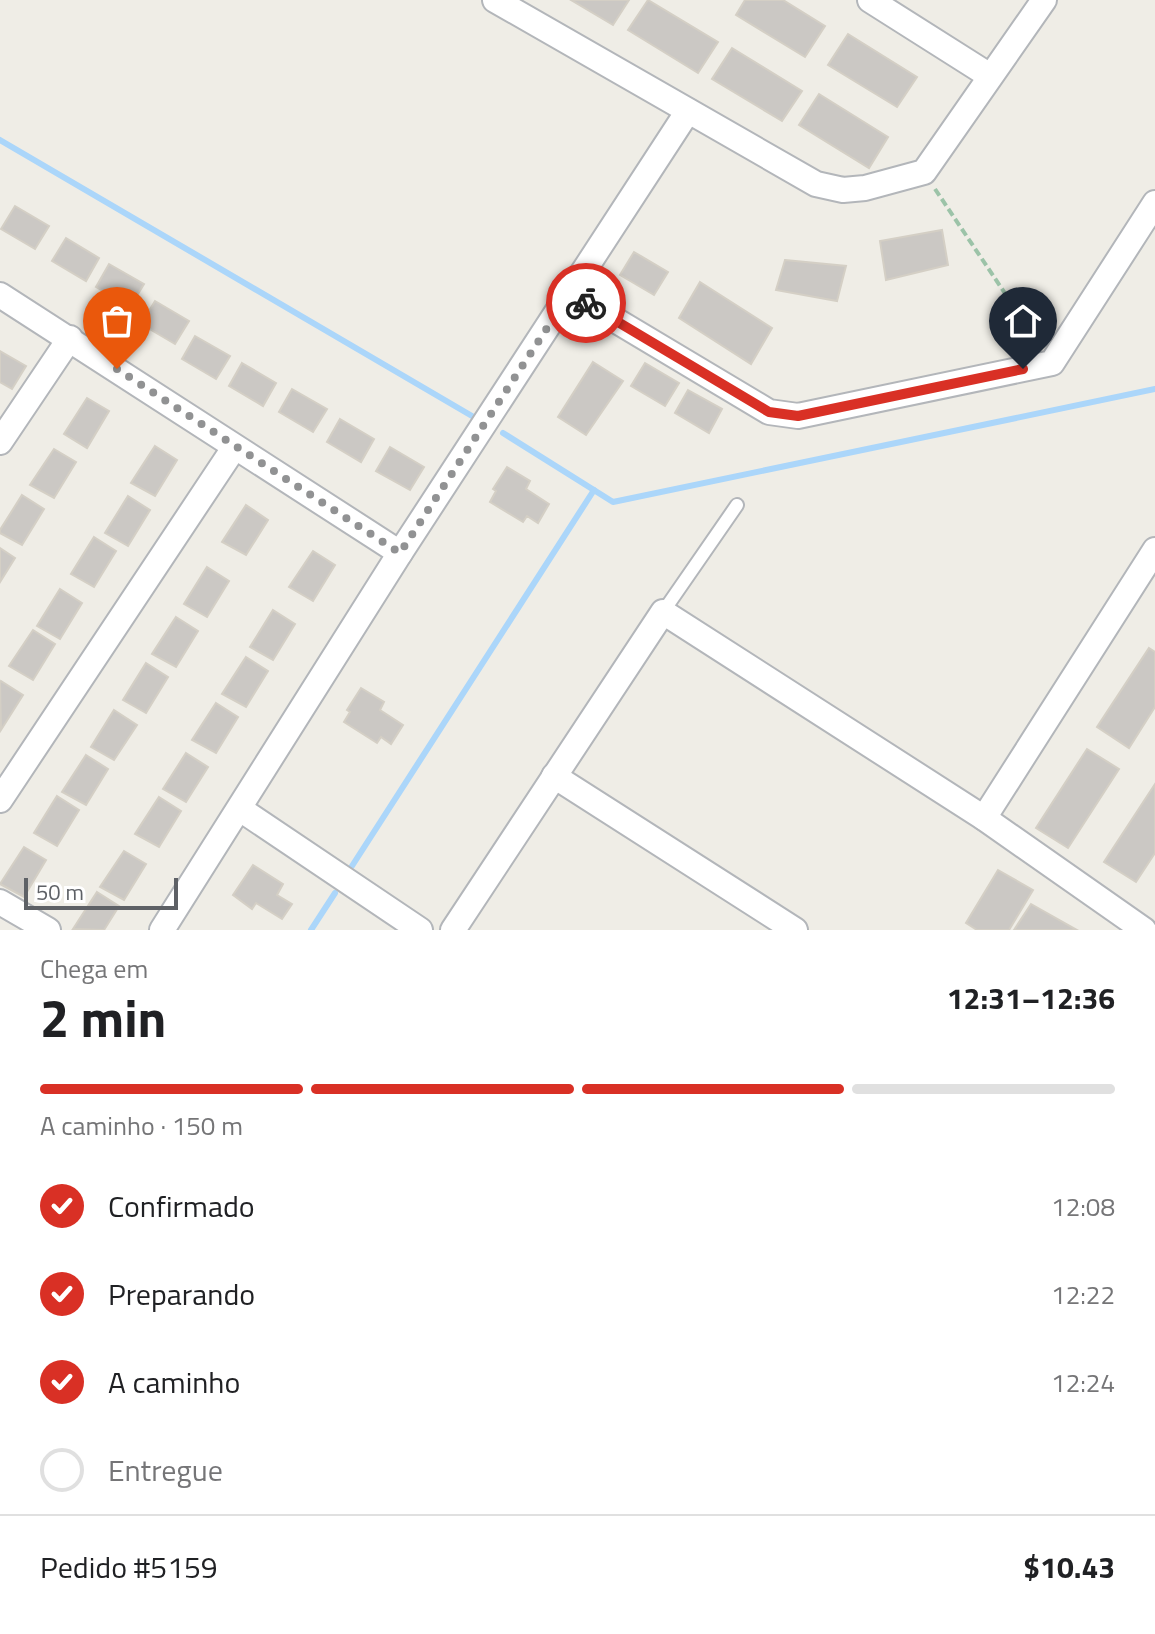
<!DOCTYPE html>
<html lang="pt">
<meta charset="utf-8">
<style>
body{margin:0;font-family:"Titillium Web",sans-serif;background:#f6f6f6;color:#202124;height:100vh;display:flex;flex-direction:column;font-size:30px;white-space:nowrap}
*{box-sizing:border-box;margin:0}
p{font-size:26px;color:#757577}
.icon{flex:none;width:44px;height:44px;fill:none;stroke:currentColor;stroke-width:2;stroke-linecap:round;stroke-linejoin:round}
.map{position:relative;height:930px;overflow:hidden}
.side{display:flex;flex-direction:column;background:#fff;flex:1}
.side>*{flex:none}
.scale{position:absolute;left:24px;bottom:20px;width:154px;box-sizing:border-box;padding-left:8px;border:4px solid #5e6166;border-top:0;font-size:22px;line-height:28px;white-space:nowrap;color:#5e6166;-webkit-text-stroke:6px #fff;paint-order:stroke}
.pin{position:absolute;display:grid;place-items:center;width:68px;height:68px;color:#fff;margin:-82px -34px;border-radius:50% 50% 50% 0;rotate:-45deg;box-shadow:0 0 8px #0007}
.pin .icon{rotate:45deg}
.courier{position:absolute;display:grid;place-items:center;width:80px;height:80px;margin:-40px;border:6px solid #d93025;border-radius:50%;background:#fff;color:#222;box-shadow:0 2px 10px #0007}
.summary em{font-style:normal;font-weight:700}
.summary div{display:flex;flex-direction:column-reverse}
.summary{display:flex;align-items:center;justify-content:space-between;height:136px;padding:0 40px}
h1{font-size:52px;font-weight:700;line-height:60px}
.bar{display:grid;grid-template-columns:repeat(4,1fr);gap:12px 8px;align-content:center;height:96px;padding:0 40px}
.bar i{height:10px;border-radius:6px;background:#e0e0e0}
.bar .current{background:#d93025}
.bar p{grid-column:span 4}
.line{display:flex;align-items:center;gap:20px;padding:0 40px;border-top:2px solid #e0e0e0}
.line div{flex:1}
ol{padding:0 40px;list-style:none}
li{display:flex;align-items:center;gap:24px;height:88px}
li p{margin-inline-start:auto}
li .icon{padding:8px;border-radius:50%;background:#d93025;color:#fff;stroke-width:4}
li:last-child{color:#757577}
li i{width:44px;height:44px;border:4px solid #e0e0e0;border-radius:50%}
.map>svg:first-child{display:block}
</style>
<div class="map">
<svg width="1155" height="930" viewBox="0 0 1155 930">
<rect width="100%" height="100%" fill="#efede6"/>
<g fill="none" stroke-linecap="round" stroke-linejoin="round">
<g stroke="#abd6fa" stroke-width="6">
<polyline points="0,140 472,416"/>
<polyline points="503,433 613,502 1155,389"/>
<polyline points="352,866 594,490"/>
<polyline points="311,930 335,893"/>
</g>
</g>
<g fill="#cbc8c4" stroke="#d4cfc5" stroke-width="2">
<polygon points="571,0 629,0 613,25"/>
<polygon points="648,0 718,42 698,73 628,30"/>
<polygon points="745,0 783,0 825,26 805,57 736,15"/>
<polygon points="848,34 917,77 897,107 828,65"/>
<polygon points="732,48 802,91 782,121 712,79"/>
<polygon points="819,94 888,137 869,168 799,125"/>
<polygon points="15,206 49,226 35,249 1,229"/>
<polygon points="942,230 948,265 886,280 880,241"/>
<polygon points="66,238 99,258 86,281 52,261"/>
<polygon points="634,252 668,272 654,295 620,275"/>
<polygon points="785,260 846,266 837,301 776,290"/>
<polygon points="109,264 144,284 130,307 96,287"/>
<polygon points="700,282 772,328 751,364 679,318"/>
<polygon points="155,301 189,321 175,344 141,324"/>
<polygon points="195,336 230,356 216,379 182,359"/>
<polygon points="0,351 26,366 12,389 0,382"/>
<polygon points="593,362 623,381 586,435 558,417"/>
<polygon points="242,363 276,383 263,406 229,386"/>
<polygon points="645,363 679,383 665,406 631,386"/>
<polygon points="292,389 327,409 313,432 279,412"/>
<polygon points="688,390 722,409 709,433 675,413"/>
<polygon points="87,398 109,411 87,448 64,434"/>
<polygon points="340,419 374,439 361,462 327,442"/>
<polygon points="155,446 177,460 155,496 131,483"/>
<polygon points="390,447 424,467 410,490 376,471"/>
<polygon points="54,449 76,462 54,498 30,485"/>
<polygon points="507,467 530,481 526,489 549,504 538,523 527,516 523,522 490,502 496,491 493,489"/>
<polygon points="22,495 44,509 22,545 0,533 0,530"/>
<polygon points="128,496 150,510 128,546 105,533"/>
<polygon points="246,505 268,520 246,555 222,542"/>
<polygon points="94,537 116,551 94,587 71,574"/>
<polygon points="0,548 15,558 0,582"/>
<polygon points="313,551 335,565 313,601 289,587"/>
<polygon points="207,567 229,581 207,617 184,604"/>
<polygon points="60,589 82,603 60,639 37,626"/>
<polygon points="273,610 295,624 273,660 250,647"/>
<polygon points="176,617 198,631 176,667 152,654"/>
<polygon points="33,630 55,644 33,680 9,666"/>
<polygon points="1149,648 1155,652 1155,707 1129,748 1097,727"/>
<polygon points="246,657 268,671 246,707 222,694"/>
<polygon points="146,663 168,677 146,713 123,700"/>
<polygon points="1,681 23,695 1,730 0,683"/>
<polygon points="361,688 384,702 380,710 403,725 391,744 381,737 377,743 344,722 350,712 347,710"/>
<polygon points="216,703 238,717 216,753 192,740"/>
<polygon points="114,710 137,725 114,760 91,747"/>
<polygon points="1087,749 1119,769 1068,848 1036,828"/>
<polygon points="186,753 208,767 186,802 163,789"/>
<polygon points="86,755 108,769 86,805 62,792"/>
<polygon points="1155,784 1155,853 1136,882 1104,862"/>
<polygon points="57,796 79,810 57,846 34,833"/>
<polygon points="159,797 181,811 159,847 135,834"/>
<polygon points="24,847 46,860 24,897 0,884"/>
<polygon points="124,851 146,864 124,900 100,887"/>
<polygon points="253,865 283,884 277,895 292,904 282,919 256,903 252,909 233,895"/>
<polygon points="998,870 1033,890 1009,930 977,930 966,923"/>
<polygon points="97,892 119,906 104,930 73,929"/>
<polygon points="1031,904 1077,930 1014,930"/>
</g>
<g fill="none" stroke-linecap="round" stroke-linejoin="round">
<defs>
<polyline id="service" points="663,612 737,505"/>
<g id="minor">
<polyline points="495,0 816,184 843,190 865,188 924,172 1044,0"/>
<polyline points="870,0 990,76"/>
<polyline points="570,293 769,412 798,416 1052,363 1155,203"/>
<polyline points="0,295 400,553"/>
<polyline points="0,442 70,338"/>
<polyline points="554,776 795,930"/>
<polyline points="0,800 234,448"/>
<polyline points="240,809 420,930"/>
<polyline points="984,818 1155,550"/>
<polyline points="0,902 48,930"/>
<polyline points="162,930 400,553 688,111"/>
<polyline points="453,930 663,612 984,818 1144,930"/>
</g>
</defs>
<use href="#service" stroke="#b3b6ba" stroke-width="16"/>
<use href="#minor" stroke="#b3b6ba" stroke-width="28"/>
<polyline stroke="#9cc3a8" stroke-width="4" stroke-dasharray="8 4" stroke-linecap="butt" points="935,189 1039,344"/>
<use href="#service" stroke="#fff" stroke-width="12"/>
<use href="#minor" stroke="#fff" stroke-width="24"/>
</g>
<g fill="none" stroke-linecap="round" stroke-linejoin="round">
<polyline stroke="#919293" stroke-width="8" stroke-dasharray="0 14.4" points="117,369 400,553 570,293 586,303"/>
<polyline stroke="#d93025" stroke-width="10" points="586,303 769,412 798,416 1023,369"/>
</g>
</svg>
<div class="scale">50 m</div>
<div class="pin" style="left:117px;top:369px;background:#ea580c"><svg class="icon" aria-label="bag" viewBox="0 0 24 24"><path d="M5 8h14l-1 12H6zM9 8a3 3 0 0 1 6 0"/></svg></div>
<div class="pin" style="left:1023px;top:369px;background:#1f2937"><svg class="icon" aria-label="home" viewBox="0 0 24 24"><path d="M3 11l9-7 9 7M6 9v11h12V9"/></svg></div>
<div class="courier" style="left:586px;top:303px"><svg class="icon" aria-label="bike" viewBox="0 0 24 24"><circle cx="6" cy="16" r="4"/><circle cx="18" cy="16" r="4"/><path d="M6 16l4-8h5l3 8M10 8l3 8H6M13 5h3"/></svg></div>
</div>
<section class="side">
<div class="summary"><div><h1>2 min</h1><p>Chega em</p></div><em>12:31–12:36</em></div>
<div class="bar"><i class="current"></i><i class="current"></i><i class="current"></i><i></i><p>A caminho · 150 m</p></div>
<ol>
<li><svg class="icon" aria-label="check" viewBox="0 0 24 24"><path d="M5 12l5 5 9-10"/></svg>Confirmado<p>12:08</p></li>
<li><svg class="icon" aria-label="check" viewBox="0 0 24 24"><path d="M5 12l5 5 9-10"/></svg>Preparando<p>12:22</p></li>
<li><svg class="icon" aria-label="check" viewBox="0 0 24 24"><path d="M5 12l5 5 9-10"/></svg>A caminho<p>12:24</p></li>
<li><i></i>Entregue</li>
</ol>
<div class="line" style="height:104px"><div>Pedido #5159</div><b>$10.43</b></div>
</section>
